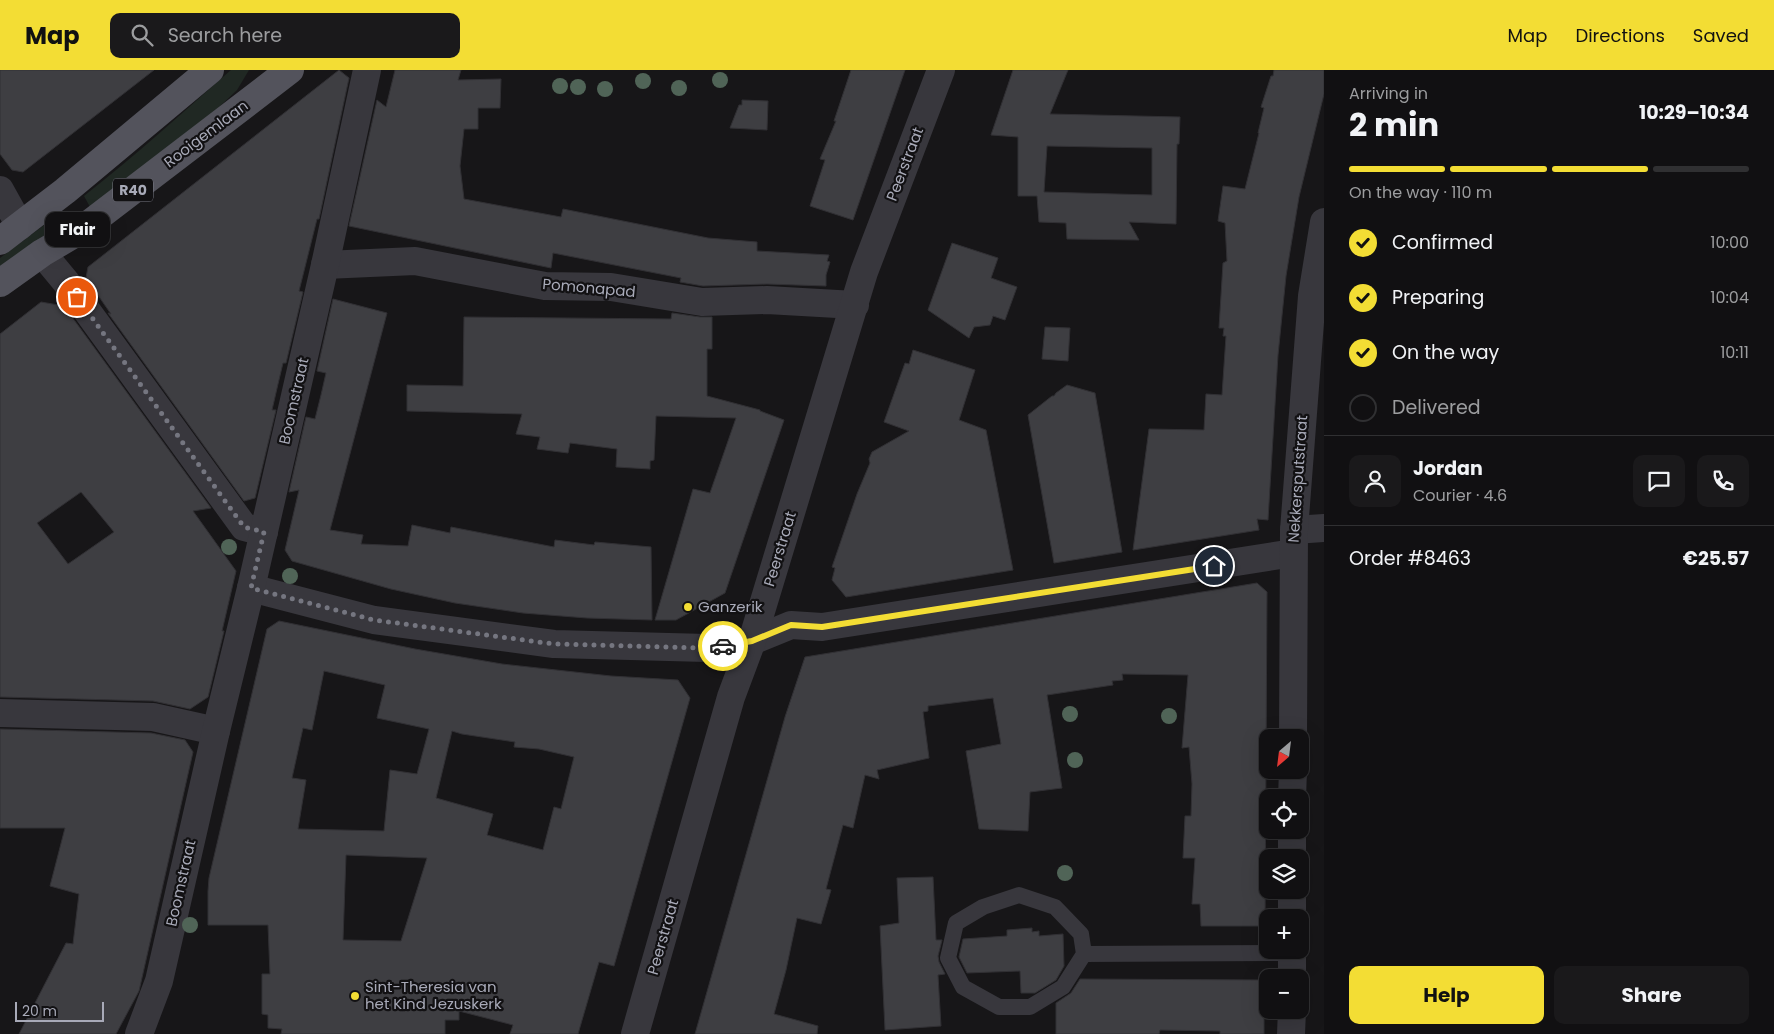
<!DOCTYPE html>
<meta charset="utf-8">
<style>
body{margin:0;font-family:Poppins,sans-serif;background:#1a191b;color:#f1f3f6;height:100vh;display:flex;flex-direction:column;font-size:19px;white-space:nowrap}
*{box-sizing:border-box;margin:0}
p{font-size:16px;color:#9c9d9f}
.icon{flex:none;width:28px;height:28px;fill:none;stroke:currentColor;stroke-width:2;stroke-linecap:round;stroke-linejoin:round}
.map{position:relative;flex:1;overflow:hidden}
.drawer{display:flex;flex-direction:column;background:#111012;width:450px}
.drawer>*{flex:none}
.needle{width:32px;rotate:208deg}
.buttons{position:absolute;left:1259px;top:659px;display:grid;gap:10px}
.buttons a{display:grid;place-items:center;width:50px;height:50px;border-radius:10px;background:#111012;box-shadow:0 5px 20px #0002,0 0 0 1px #303032;font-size:25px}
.scale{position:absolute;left:15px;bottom:12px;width:89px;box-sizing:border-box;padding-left:5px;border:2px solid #a8aab8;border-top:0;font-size:14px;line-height:18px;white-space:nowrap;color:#a8aab8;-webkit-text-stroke:4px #121113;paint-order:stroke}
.pin{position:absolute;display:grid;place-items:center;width:42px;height:42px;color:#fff;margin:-21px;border:2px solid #fff;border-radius:50%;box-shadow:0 1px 5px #0007}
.courier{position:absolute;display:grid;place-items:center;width:50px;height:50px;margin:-25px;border:4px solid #f3dd34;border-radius:50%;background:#fff;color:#222;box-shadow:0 1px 6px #0007}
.bubble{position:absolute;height:35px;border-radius:10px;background:#111012;box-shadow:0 5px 20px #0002,0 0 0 1px #303032;font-size:16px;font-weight:700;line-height:35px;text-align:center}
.summary em{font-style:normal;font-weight:700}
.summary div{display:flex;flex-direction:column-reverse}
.summary{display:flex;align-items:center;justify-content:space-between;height:85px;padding:0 25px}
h1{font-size:32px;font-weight:700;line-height:38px}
.bar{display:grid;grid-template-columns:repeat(4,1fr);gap:8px 5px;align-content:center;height:60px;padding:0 25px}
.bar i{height:6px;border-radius:4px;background:#303032}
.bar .current{background:#f3dd34}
.bar p{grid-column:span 4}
.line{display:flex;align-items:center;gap:12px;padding:0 25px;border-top:1px solid #303032}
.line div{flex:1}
.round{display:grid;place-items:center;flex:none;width:52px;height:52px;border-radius:10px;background:#1a191b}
ol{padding:0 25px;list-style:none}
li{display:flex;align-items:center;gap:15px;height:55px}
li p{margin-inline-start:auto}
li .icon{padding:5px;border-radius:50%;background:#f3dd34;color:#111;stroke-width:4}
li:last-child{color:#9c9d9f}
li i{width:28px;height:28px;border:2px solid #303032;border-radius:50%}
.action{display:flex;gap:10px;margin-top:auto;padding:10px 25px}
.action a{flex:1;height:58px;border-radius:10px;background:#f3dd34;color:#111;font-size:20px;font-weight:700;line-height:58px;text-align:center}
.action a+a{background:#1a191b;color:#f1f3f6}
header{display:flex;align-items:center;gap:30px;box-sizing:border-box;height:70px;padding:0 25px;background:#f3dd34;color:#111}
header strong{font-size:24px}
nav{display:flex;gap:28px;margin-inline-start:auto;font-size:18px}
.search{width:350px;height:45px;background:#1a191b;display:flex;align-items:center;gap:12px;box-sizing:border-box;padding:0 18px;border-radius:10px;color:#9c9d9f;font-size:19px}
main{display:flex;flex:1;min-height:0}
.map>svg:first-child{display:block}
</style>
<header>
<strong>Map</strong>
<div class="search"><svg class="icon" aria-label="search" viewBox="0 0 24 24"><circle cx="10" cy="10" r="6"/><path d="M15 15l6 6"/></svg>Search here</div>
<nav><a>Map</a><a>Directions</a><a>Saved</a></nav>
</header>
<main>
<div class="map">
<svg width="1324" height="964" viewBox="0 0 1324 964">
<rect width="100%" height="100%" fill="#171618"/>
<g fill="#202823">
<path d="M231 0H249L237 20 217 39 90 137 84 126C135 86 182 43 231 0Z"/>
<polygon points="59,144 65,153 0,198 0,188"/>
</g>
<g fill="#3e3e42" stroke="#313034" fill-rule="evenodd">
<polygon points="0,0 154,0 23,102 12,100 0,84"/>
<polygon points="339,0 349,8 319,149 317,149 299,221 303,222 286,293 283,293 278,314 272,340 276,340 255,428 244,431 108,243 111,244 86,208 88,197"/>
<polygon points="395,0 461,0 458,10 501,9 500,38 478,38 478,59 464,59 460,96 464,129 561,147 563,139 708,168 757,172 757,181 829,185 827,191 830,192 826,205 826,216 767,214 703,216 680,212 681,208 553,183 551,198 349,156 377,30 386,37"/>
<polygon points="851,0 905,0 853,150 810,136 825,90 820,89 836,51 834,51"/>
<path d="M1013 0H1068L1050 44 1180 47 1179 74H1177L1176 154 1129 152 1139 170 1067 169 1066 153 1039 152 1037 126H1018V67L991 65ZM1047 76 1152 78V125L1044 122Z"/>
<polygon points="1274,0 1324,0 1324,24 1299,127 1286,206 1278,285 1268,450 1257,449 1259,460 1133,480 1149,359 1204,360 1206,324 1222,325 1226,266 1223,266 1224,258 1219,258 1223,193 1227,191 1225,153 1218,151 1223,116 1245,119 1259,63 1258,63 1264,38 1261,37 1271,6 1273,6"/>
<polygon points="742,30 768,31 767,60 730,58 739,35 742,35"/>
<polygon points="952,173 998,188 991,208 1017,217 1005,250 993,246 990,255 974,257 969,268 928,240"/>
<polygon points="333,229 387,243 330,460 363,465 361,474 408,476 412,455 450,463 451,457 554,477 555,470 594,475 595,472 651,477 652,550 587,548 523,543 455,533 391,519 292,491 285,480 299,420 289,422 306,347 315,349 321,325 326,303 317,301"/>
<path d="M41 232 64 236 211 438 193 441 236 501 222 561H224L208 627 190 639 153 631 0 627V264ZM81 422 114 462 68 494 37 453Z"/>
<polygon points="672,243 700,247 712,247 712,279 707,279 707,326 760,340 760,341 784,350 725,523 676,550 655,550 693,419 710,423 736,348 656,346 654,390 650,391 650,399 616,397 617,379 570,373 568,383 537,379 540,367 516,364 522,344 407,341 407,315 463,316 464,247 671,249"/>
<polygon points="1045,257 1070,258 1068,291 1042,289"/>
<polygon points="913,280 975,300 959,350 986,360 1013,500 846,527 832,510 835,498 832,497 857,424 870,393 869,389 872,382 909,361 884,352 905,293 909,294"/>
<polygon points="1067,315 1095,323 1122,482 1054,493 1028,345 1052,326 1054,326 1056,323"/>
<polygon points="1257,513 1267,522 1265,856 1201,856 1200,834 1192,834 1195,788 1183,788 1185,746 1191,746 1192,714 1189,677 1182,678 1188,605 1122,604 1123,610 1112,611 1113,615 1047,625 1062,718 1030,722 1028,761 979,759 966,681 1001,674 993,628 928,636 928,641 923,642 929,688 877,700 879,709 865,705 853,758 843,755 826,819 831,820 821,854 797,848 786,900 774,944 818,956 817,964 695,964 785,647 805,587"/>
<path d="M279 551 415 579 502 594 611 606 678 610 690 628 614 896 599 892 578 964H510L513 955 459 941V950H445V964H281L282 959 268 958V945L262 944V904H270L268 855H208V821L209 808 267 559ZM324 601 385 615 377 648 429 659 417 704 390 700 384 761 298 759 306 710 292 708 303 658 312 660ZM452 661 462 664 515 672 514 677 539 679 574 687 561 739 554 737 543 780 487 765 493 744 436 728ZM346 785 427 788 401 871 343 870Z"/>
<polygon points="0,659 151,663 185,670 193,682 139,921 116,964 19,964 66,873 73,874 79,824 50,816 65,758 0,758"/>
<polygon points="933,807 936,870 942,870 938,886 939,892 945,904 938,905 941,956 885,960 880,856 899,853 897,808"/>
<polygon points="1032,858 1032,862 1039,861 1039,866 1063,864 1064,896 1056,910 1035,923 1021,923 1020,901 967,903 959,887 963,869 1007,866 1007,860"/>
<polygon points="1080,909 1264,910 1264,964 1220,964 1220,961 1160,960 1159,964 1056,964 1056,933 1071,923"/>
</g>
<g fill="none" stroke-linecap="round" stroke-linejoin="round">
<polyline stroke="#38373d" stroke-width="16" points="1084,884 1081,864 1055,837 1019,825 983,837 956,853 948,888 963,917 999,937 1030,937 1063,917 1084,884 1292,883"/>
<g stroke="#38373d" stroke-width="28">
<polyline points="0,120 20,156"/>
<polyline points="42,183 66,212 244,457 264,462"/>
<polyline points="325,195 415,191 545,216 611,217 702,232 767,230 855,235"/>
<polyline points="1294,460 1324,458"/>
<polyline points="251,518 374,550 554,574 707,578 752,571 791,555 822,557 1293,483"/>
<polyline points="0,643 153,647 216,661"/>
<polyline points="1293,668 1294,460 1312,226 1324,152"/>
<polyline points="1292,728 1293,700"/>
<polyline points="1292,788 1292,760"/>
<polyline points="1292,848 1292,820"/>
<polyline points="1292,908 1292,880"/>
<polyline points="139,964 159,911 216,661 251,518 325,195 367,0"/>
<polyline points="635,964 731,627 752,571 864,202 941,0"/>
<polyline points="1291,964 1292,940"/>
</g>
<g stroke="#53535c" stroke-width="28">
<polyline points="0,171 65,121 210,0"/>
<polyline points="0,213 42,183 81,160 290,0"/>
</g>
</g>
<g fill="#506457">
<circle cx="720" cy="10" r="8"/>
<circle cx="643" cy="11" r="8"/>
<circle cx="560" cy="16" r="8"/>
<circle cx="578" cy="17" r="8"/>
<circle cx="679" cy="18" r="8"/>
<circle cx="605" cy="19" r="8"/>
<circle cx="229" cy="477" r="8"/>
<circle cx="290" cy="506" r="8"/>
<circle cx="1070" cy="644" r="8"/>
<circle cx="1169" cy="646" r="8"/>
<circle cx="1075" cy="690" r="8"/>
<circle cx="1065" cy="803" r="8"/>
<circle cx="190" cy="855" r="8"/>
</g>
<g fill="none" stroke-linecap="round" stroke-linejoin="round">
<polyline stroke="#757680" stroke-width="5" stroke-dasharray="0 9" points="77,227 244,457 264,462 251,518 374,550 554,574 707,578 723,576"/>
<polyline stroke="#f3dd34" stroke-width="6" points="723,576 752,571 791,555 822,557 1214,496"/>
</g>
<g fill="#f3dd34" stroke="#121113" stroke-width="2">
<circle cx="688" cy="537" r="5"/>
<circle cx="355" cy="926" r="5"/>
</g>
<g text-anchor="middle" stroke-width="4.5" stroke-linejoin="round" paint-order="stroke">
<rect fill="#121113" stroke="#7b7c86" stroke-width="1" x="113" y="108.5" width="40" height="23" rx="4"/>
<g font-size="14" font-weight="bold" fill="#a8aab8">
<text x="133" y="125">R40</text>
</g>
<g font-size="15" fill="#a8aab8" stroke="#121113">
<text transform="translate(206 64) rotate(-37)" y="5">Rooigemlaan</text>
<text transform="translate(905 94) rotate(-69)" y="5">Peerstraat</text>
<text transform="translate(589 218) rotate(5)" y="5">Pomonapad</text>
<text transform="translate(294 331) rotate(-77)" y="5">Boomstraat</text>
<text transform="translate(1298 409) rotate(-86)" y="5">Nekkersputstraat</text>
<text transform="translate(780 479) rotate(-73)" y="5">Peerstraat</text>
<text transform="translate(181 813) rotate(-77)" y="5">Boomstraat</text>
<text transform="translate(663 867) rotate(-74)" y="5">Peerstraat</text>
</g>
<g font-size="15" fill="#a8aab8" stroke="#121113" text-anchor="start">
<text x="698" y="542">Ganzerik</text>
<text x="365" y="922">Sint-Theresia van<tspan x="365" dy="17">het Kind Jezuskerk</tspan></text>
</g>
</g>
</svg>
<div class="buttons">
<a><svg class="needle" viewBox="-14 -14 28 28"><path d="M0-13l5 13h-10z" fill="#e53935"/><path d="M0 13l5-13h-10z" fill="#9c9d9f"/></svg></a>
<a><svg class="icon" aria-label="locate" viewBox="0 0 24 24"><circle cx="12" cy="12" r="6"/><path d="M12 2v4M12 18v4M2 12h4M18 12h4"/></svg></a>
<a><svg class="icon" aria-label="layers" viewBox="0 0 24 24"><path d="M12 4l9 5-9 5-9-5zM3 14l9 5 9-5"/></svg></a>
<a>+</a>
<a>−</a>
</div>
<div class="scale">20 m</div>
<div class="pin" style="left:77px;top:227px;background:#ea580c"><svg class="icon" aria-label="bag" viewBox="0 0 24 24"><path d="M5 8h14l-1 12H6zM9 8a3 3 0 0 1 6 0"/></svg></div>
<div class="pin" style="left:1214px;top:496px;background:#1f2937"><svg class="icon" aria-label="home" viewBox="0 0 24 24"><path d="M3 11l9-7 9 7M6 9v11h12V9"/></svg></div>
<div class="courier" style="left:723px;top:576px"><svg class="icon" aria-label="car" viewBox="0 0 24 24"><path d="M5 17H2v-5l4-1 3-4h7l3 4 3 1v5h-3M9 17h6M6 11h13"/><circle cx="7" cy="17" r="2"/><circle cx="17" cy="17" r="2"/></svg></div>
<div class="bubble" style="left:45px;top:142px;width:65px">Flair</div>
</div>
<section class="drawer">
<div class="summary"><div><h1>2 min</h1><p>Arriving in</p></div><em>10:29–10:34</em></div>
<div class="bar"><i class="current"></i><i class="current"></i><i class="current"></i><i></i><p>On the way · 110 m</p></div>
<ol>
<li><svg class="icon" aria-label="check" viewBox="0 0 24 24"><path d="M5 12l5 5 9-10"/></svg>Confirmed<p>10:00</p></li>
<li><svg class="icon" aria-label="check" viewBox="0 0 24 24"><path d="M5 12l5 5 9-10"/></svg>Preparing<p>10:04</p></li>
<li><svg class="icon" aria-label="check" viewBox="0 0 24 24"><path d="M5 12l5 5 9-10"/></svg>On the way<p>10:11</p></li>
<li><i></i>Delivered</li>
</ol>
<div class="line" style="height:90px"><a class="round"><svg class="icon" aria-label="person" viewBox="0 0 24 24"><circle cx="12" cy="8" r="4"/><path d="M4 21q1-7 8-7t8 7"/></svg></a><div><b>Jordan</b><p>Courier · 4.6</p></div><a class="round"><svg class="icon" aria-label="chat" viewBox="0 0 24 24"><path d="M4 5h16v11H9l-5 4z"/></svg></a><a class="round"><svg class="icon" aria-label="phone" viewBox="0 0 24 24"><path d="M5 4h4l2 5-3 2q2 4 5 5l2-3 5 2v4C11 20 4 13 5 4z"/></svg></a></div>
<div class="line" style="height:65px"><div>Order #8463</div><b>€25.57</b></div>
<div class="action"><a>Help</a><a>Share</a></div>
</section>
</main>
